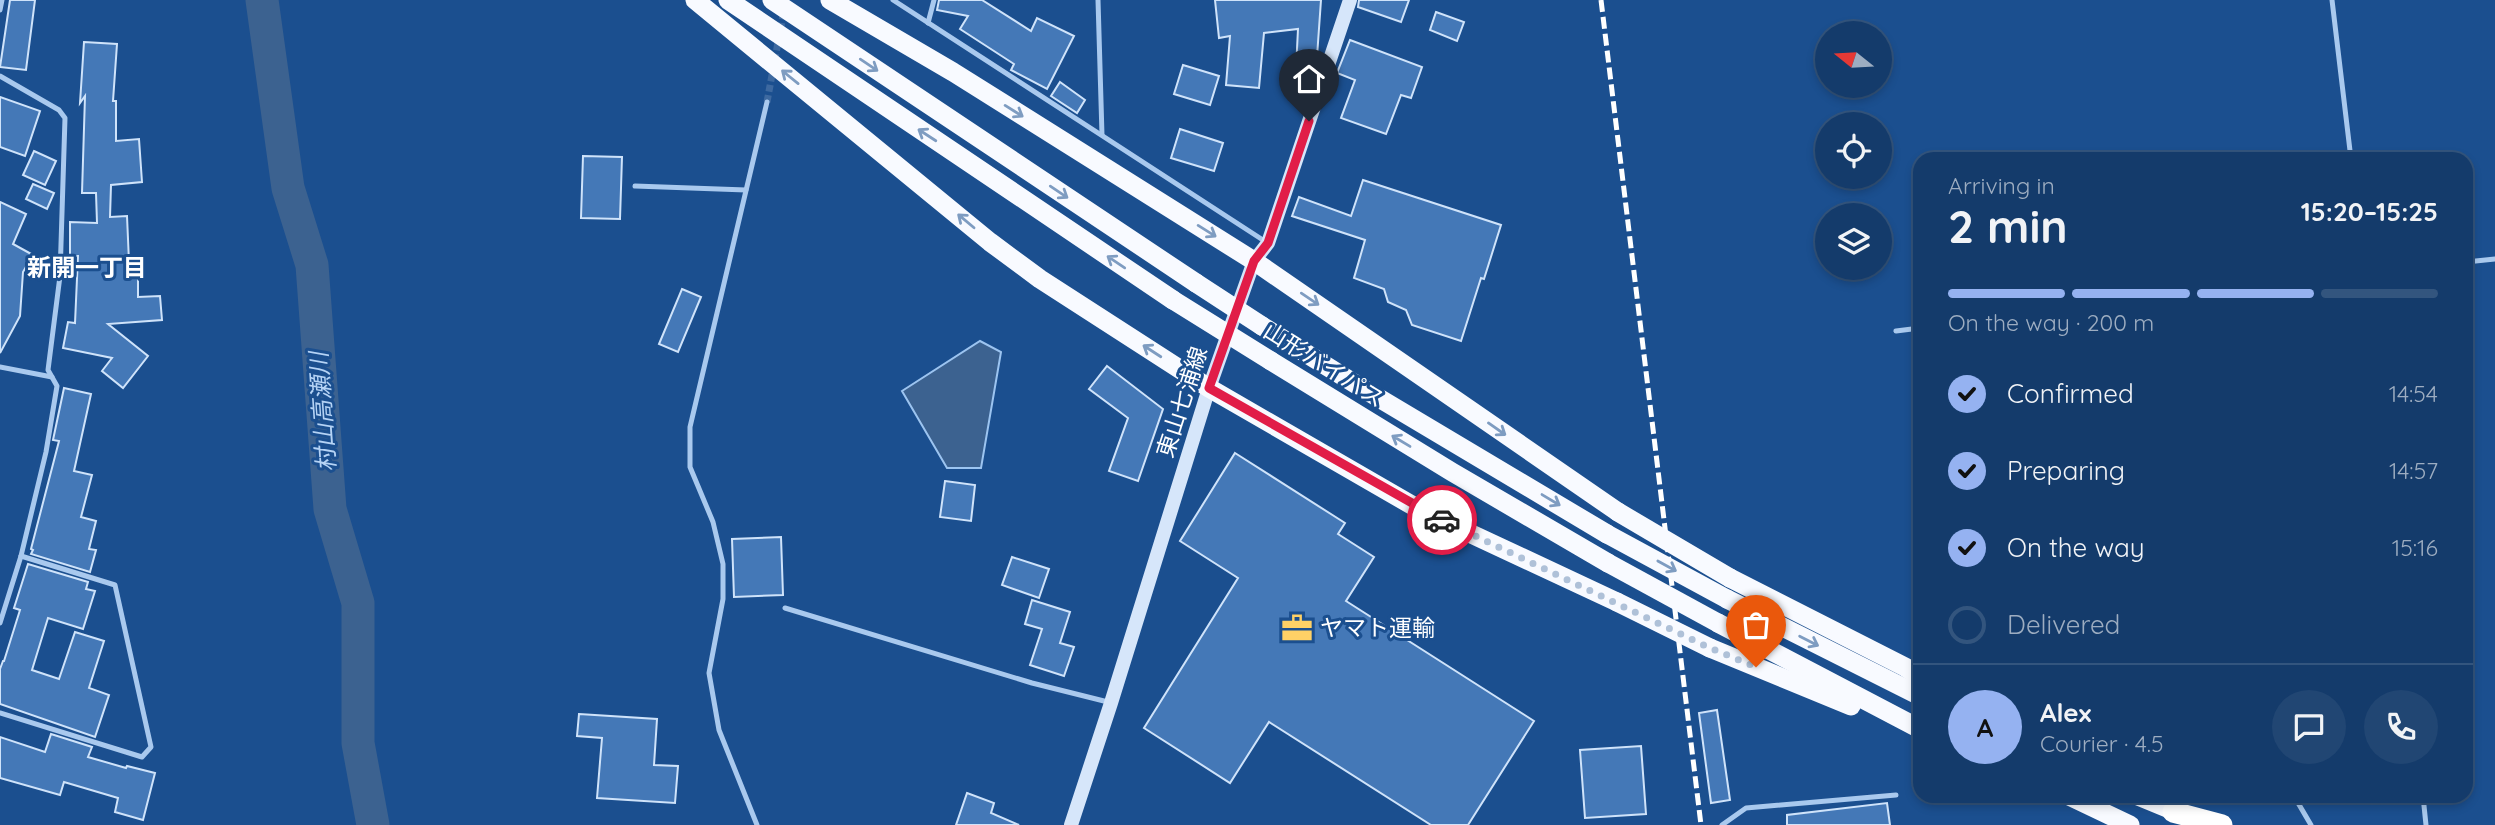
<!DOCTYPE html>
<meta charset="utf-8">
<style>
body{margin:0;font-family:Quicksand,"Noto Sans JP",sans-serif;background:#214673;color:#f1f3f6;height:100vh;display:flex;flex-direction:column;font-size:26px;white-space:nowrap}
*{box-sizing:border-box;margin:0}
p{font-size:23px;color:#9dadc1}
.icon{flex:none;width:38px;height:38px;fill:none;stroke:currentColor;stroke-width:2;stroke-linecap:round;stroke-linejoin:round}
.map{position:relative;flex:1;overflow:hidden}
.side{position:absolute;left:1913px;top:152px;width:560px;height:651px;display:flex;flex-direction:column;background:#143b6b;border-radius:21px;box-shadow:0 4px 10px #0003,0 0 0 2px #33557e}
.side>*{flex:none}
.needle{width:46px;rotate:288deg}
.fabs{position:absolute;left:1815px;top:21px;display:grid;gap:14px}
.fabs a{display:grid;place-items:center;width:77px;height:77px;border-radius:50%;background:#143b6b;box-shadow:0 4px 10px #0003,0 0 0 2px #33557e;font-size:35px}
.pin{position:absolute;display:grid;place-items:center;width:60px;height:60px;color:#fff;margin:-72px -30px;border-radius:50% 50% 50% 0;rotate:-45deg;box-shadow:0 0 7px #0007}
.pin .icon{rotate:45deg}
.courier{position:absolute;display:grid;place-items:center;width:70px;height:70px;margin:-35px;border:5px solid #e11d48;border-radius:50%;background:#fff;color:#222;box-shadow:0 2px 9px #0007}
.summary em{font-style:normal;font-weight:700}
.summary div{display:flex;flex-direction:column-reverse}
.summary{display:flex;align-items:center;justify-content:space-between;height:119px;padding:0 35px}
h1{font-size:46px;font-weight:700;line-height:52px}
.bar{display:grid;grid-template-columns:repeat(4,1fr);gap:10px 7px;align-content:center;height:84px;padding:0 35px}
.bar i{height:9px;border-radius:5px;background:#33557e}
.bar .on{background:#95b2f1}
.bar p{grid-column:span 4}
.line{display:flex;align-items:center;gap:18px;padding:0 35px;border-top:2px solid #33557e}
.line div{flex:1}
.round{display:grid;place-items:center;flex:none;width:74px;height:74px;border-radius:37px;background:#214673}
ol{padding:0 35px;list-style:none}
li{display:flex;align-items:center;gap:21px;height:77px}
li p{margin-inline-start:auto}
li .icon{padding:7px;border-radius:50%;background:#95b2f1;color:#111;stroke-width:4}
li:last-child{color:#9dadc1}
li i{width:38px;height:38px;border:4px solid #33557e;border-radius:50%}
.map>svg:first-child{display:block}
</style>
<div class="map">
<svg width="2495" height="825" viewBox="0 0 2495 825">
<rect width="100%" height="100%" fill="#1b4f8f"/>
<polygon fill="#3c6290" stroke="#9cc4f0" stroke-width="2" points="980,341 1001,352 981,468 947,468 902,391"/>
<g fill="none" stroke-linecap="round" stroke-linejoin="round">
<polyline stroke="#3c6290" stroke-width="33" points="262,0 288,188 312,265 330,509 358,603 358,743 373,825"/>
</g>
<g fill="#4478b7" stroke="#cfe3fa" stroke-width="2">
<polygon points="10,0 35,0 26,70 0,67"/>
<polygon points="939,0 982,0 1031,31 1037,18 1074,36 1047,89 1011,70 1014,64 960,29 968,16 937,10"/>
<polygon points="1215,0 1321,0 1316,71 1296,69 1298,29 1264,33 1259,88 1226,85 1230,36 1219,38"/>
<polygon points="1359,0 1409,0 1401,22 1358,7"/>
<polygon points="1436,12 1464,22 1457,41 1430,30"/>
<polygon points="1350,40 1422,67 1411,98 1401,95 1386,134 1341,118 1355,80 1337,73"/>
<polygon points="84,42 117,44 113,101 116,101 116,141 139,139 142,182 111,185 110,217 127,216 129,262 138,261 138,297 160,296 162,320 108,324 148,356 123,388 102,371 112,358 63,348 68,322 75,323 78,256 70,256 70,222 97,223 96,193 82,193 85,96 80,103"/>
<polygon points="1183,65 1219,76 1210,105 1174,94"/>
<polygon points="1060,82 1085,100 1077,113 1051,96"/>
<polygon points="0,97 40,111 25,156 0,147"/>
<polygon points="1180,129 1223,143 1214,171 1171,158"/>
<polygon points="34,151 56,161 45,185 23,175"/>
<polygon points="583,156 622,157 620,219 581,218"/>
<polygon points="1363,180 1501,225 1484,279 1481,278 1461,341 1412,325 1406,310 1388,302 1384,289 1354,278 1365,240 1292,216 1299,197 1351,216"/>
<polygon points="33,184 54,193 47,209 26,199"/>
<polygon points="0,202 26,214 13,244 33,255 23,272 20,316 0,353"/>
<polygon points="682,289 701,297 678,352 659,344"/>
<polygon points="1107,366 1163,409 1138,481 1109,471 1128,418 1089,389"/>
<polygon points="64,388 91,394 74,471 92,475 81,517 96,521 89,549 96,550 90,572 31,554 33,550 31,549 59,441 53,440"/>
<polygon points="1235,453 1345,523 1338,534 1374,557 1346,601 1534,721 1468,825 1431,825 1269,722 1230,783 1144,728 1238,578 1180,541"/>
<polygon points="945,481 975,485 971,521 940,517"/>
<polygon points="781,537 783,595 734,597 732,539"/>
<polygon points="1012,557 1049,569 1039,598 1002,585"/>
<polygon points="28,564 88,582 86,589 95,591 83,629 48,618 32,670 59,679 75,632 104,641 89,688 109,695 95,737 0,704 0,669 3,661 4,661 20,610 14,608"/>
<polygon points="1032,600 1070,612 1060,643 1074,647 1064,676 1030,665 1042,629 1025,624"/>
<polygon points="1717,710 1730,800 1711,803 1699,713"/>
<polygon points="579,714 657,719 654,765 678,766 675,803 597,798 602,738 577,736"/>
<polygon points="51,734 92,747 88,757 126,768 127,766 155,773 143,820 115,812 118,798 64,782 60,795 0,778 0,737 45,752"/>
<polygon points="1641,746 1646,814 1585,818 1580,750"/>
<polygon points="967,793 994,803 991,813 1019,825 956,825"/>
<polygon points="1887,803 1890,825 1787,825 1787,815"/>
</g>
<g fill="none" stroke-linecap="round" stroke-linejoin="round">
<polyline stroke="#3d69a0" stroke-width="7" stroke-dasharray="7 3.5" stroke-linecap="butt" points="767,102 784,10"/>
<g stroke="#a9c9ee" stroke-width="5">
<polyline points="893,0 1266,242"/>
<polyline points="1098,0 1102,135"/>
<polyline points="2332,0 2351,159"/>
<polyline points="0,10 2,0"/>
<polyline points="928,23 934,0"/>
<polyline points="0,76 59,110 65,118 60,276 48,370 57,386 46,452 21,556 0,623"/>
<polyline points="635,186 746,190"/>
<polyline points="2466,262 2495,259"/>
<polyline points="1896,331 1920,328"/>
<polyline points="0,367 52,377"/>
<polyline points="785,608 1032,683 1108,702"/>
<polyline points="0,713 142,757 151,747 115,585 21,556"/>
<polyline points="2294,796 2311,825"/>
<polyline points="2423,796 2426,825"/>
<polyline points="757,825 719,730 709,673 723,599 723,564 713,522 690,467 690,427 767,102"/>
<polyline points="1722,825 1746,808 1896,795"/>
</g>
<polyline stroke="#d6e6fa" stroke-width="14" points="1071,825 1111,703 1209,388 1254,261 1268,243 1350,0"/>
<g stroke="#f8faff" stroke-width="19">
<polyline points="695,0 990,242 1040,279 1209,388 1422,511 1617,602"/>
<polyline points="728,0 1173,300"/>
<polyline points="772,0 1196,283"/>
<polyline points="830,0 953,72 1254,261 1618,512"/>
<polyline points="1262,326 1357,385 1607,534"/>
<polyline points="1271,361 1452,472 1608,563"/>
<polyline points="1730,578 1905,667 1920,677"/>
<polyline points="1727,599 1920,696"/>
<polyline points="1718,623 1920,729"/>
<polyline points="1710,648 1851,706"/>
<polyline points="2069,796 2130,825"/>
<polyline points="2138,796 2189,817"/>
</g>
<polyline stroke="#fff" stroke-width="21" points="2173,812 2222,825"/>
<polyline stroke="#fff" stroke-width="5" stroke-dasharray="12 5" stroke-linecap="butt" points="1601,0 1701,825"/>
<g stroke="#f8faff" stroke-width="19">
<polyline points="1196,283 1262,326"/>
<polyline points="1173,300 1271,361"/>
<polyline points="1618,512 1730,578"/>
<polyline points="1607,534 1727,599"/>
<polyline points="1608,563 1718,623"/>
<polyline points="1617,602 1710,648"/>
</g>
</g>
<defs><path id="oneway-shaft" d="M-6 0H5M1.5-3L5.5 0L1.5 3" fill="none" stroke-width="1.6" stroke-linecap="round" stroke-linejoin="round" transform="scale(1.75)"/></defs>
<g stroke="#7e9cc1">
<use href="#oneway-shaft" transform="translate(869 65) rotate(34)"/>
<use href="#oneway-shaft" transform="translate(790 77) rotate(-141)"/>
<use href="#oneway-shaft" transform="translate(1014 111) rotate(32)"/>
<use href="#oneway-shaft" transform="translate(927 135) rotate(-147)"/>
<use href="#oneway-shaft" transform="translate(1059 192) rotate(34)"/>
<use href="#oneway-shaft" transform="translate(966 221) rotate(-140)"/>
<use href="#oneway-shaft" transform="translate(1207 231) rotate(32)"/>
<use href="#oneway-shaft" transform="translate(1116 262) rotate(-146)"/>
<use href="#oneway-shaft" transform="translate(1310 299) rotate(34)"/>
<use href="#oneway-shaft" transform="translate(1152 351) rotate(-147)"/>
<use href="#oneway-shaft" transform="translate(1497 429) rotate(35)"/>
<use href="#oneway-shaft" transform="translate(1401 441) rotate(-149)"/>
<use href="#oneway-shaft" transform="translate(1551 500) rotate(31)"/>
<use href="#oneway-shaft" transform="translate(1667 566) rotate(29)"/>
<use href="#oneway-shaft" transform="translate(1809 641) rotate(27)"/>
</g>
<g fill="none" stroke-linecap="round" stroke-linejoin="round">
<polyline stroke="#afc1d8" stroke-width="7" stroke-dasharray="0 12.6" points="1442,520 1710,648 1756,667"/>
<polyline stroke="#e11d48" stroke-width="9" points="1309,121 1268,243 1254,261 1209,388 1442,520"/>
</g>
<defs>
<symbol id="office-bare" viewBox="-9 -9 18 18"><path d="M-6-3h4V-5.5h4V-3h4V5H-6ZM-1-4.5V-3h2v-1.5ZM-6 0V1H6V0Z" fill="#ffd166" stroke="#1b4f8f" stroke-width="2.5" paint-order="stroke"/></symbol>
</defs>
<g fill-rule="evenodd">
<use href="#office-bare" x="1275" y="606" width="44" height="44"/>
</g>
<g text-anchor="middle" stroke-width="6" stroke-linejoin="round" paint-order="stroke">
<g font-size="23" fill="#fff" stroke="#1b4f8f">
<text transform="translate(1324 365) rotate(32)" y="8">山形バイパス</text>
<text transform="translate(1182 402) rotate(-72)" y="8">東山七浦線</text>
</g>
<g font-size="23" fill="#fff" stroke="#1b4f8f" text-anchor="start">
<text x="1320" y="636">ヤマト運輸</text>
</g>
<g font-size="24" font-weight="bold" fill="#fff" stroke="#1b4f8f">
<text x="87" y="276">新開一丁目</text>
</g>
<g font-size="24" font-style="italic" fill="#b5d3f5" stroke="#1b4f8f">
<text transform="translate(323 412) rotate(-94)" y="8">村山高瀬川</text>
</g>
</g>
</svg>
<div class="fabs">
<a><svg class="needle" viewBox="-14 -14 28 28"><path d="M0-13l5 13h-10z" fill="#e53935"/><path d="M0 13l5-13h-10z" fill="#9dadc1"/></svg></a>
<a><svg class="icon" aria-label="locate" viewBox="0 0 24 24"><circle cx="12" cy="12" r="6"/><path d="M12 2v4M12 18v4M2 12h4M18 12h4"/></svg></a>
<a><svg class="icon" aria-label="layers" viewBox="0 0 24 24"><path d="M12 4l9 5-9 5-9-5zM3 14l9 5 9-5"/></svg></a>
</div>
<div class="pin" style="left:1756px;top:667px;background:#ea580c"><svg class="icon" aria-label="bag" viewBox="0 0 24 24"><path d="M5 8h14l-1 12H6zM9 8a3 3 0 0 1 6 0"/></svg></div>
<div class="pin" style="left:1309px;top:121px;background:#1f2937"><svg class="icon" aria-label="home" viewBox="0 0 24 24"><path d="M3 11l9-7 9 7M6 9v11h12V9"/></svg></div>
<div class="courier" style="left:1442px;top:520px"><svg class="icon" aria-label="car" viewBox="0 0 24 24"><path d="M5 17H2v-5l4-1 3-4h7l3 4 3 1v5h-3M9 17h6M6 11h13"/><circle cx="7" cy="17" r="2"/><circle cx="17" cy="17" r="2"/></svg></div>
<section class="side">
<div class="summary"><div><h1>2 min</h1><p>Arriving in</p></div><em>15:20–15:25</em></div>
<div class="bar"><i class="on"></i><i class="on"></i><i class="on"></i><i></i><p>On the way · 200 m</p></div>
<ol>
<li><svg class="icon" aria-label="check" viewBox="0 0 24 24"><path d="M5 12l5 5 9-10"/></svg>Confirmed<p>14:54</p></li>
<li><svg class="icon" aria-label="check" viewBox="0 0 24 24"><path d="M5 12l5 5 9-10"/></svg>Preparing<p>14:57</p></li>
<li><svg class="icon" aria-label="check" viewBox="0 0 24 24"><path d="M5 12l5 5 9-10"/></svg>On the way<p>15:16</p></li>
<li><i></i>Delivered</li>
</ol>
<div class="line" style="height:126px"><b class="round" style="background:#95b2f1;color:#111">A</b><div><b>Alex</b><p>Courier · 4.5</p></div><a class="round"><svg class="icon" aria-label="chat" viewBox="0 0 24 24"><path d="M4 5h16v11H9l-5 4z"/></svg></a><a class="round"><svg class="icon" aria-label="phone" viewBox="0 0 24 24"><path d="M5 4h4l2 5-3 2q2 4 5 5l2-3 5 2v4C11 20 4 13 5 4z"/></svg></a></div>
</section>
</div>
